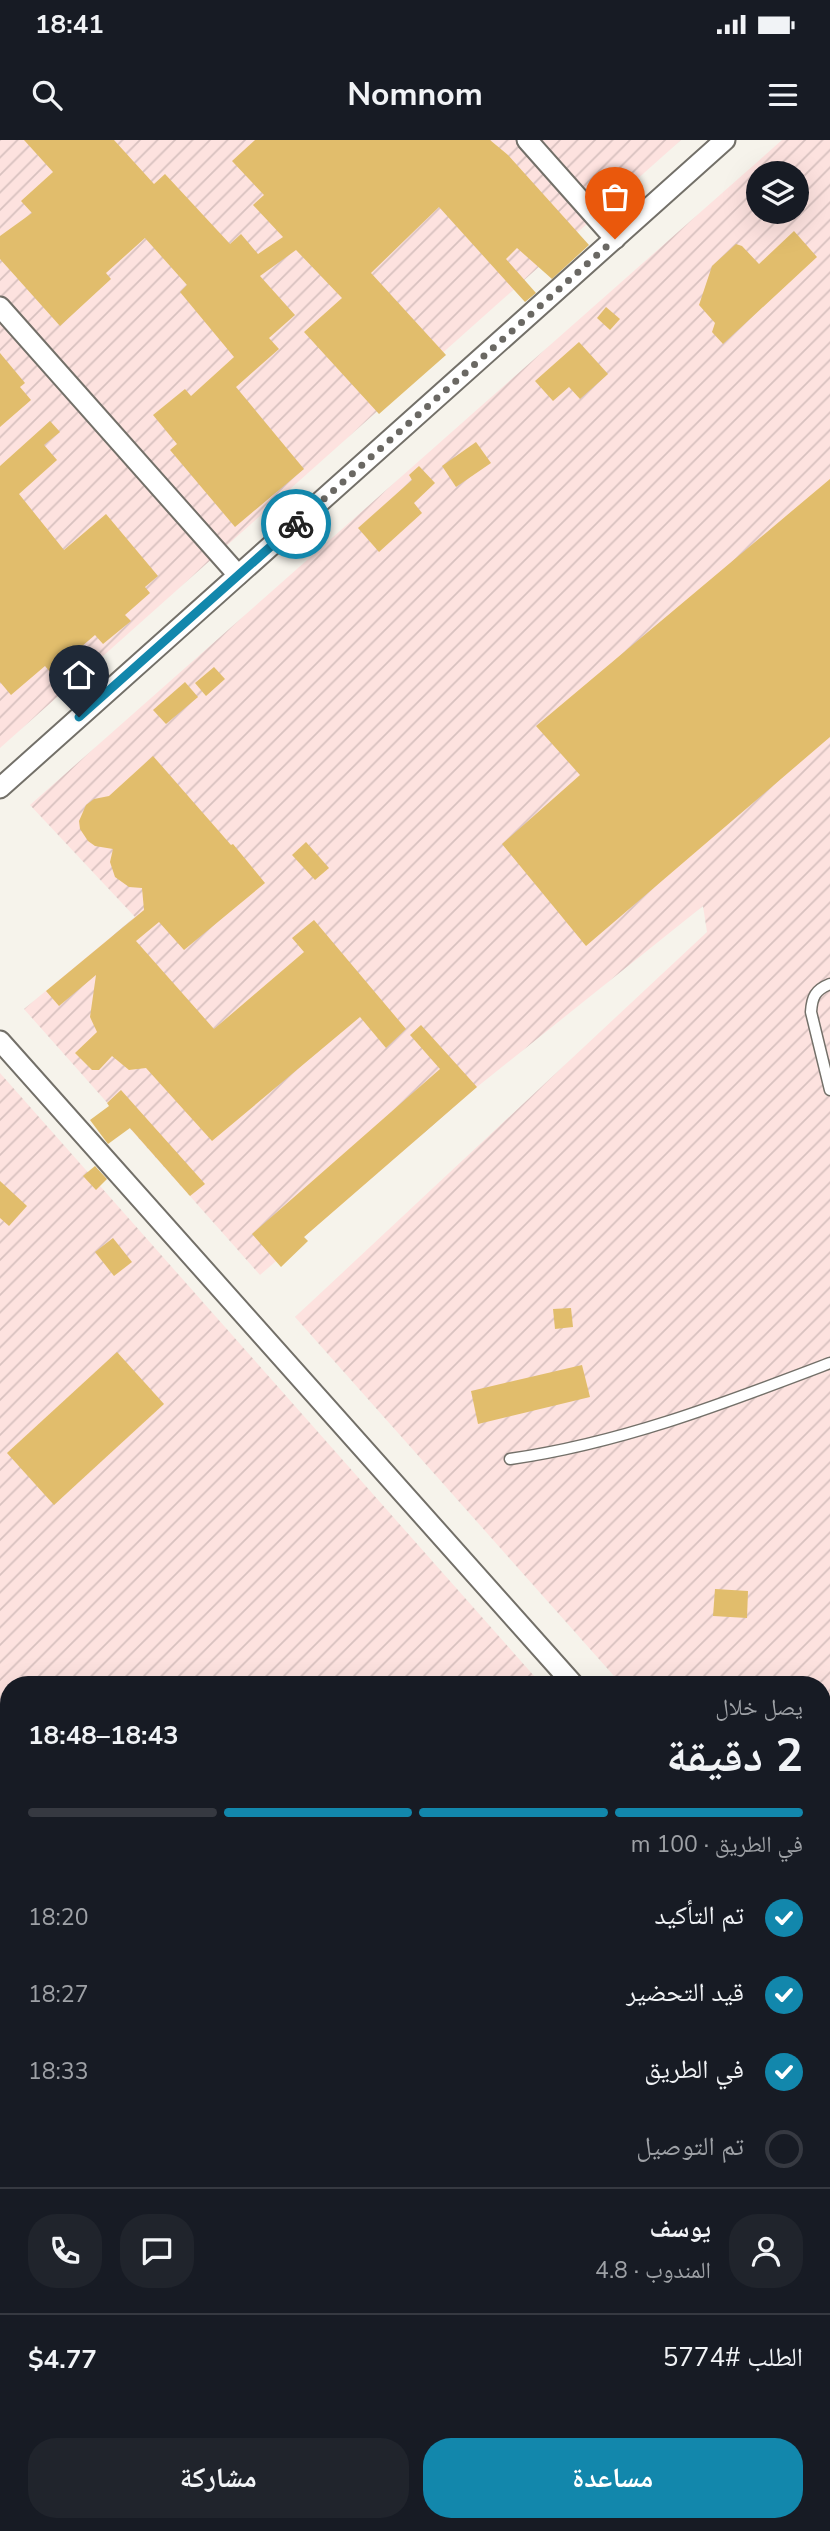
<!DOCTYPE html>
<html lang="ar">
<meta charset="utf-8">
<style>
body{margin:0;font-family:"Nunito Sans","Noto Naskh Arabic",sans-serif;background:#20242c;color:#f1f3f6;direction:rtl;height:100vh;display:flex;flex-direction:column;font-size:26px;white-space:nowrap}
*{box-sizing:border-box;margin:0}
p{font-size:23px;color:#9ea1a6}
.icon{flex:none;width:38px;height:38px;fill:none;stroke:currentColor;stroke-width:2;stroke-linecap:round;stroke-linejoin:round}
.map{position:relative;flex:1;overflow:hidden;direction:ltr}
.drawer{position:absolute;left:0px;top:1536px;width:831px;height:856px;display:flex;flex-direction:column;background:#171b24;border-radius:28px 28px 0 0;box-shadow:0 7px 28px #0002;direction:rtl}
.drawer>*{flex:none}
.buttons{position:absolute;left:746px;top:21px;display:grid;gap:14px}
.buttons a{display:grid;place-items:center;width:63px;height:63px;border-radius:50%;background:#171b24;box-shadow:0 7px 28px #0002;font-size:35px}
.pin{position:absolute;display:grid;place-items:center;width:60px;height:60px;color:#fff;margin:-72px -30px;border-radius:50% 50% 50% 0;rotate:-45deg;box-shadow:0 0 7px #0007}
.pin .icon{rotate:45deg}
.courier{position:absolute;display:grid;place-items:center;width:70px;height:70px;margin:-35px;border:5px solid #1287ac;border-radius:50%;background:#fff;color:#222;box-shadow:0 2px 9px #0007}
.summary em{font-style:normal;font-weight:700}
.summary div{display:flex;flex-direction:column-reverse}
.summary{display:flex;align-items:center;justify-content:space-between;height:119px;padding:0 28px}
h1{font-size:46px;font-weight:700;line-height:52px}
.bar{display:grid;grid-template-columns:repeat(4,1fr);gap:10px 7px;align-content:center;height:84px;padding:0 28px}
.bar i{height:9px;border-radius:5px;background:#363941}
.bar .selected{background:#1287ac}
.bar p{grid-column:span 4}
.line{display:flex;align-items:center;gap:18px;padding:0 28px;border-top:2px solid #363941}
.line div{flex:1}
.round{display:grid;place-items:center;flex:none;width:74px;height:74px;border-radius:28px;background:#20242c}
ol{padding:0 28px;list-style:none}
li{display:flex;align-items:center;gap:21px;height:77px}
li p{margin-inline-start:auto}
li .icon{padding:7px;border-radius:50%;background:#1287ac;color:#fff;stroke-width:4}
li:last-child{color:#9ea1a6}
li i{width:38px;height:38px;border:4px solid #363941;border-radius:50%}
.cta{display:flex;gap:14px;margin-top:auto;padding:14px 28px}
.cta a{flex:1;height:80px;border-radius:28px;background:#1287ac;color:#fff;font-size:28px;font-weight:700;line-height:80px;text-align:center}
.cta a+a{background:#20242c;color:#f1f3f6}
.status{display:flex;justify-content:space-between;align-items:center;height:49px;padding:0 35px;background:#171b24;direction:ltr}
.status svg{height:19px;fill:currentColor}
header{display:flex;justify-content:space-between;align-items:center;height:91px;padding:0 28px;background:#171b24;font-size:32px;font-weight:700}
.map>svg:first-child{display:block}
</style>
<div class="status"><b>18:41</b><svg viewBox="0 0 49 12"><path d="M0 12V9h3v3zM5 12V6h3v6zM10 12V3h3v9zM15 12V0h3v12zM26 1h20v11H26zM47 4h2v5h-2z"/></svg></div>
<header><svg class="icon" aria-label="menu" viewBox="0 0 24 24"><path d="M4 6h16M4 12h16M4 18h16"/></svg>Nomnom<svg class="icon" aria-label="search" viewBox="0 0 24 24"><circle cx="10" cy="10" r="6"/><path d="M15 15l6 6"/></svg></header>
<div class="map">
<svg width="830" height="2391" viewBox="0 0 830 2391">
<defs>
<pattern id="industrial-furrows" width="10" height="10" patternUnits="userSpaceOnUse" patternTransform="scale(1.75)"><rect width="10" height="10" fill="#fde2df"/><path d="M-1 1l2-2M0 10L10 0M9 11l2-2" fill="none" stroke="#d8c1bf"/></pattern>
</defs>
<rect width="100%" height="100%" fill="#f6f3eb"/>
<g fill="url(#industrial-furrows)" fill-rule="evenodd">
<polygon points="0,0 681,0 0,608"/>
<path d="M782 0H830V1779L822 1771V1545H622L295 1177 707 792 703 766 477 947 260 1135 24 869 135 777 30 665ZM758 33H796V72H758Z"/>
<polygon points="0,933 542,1545 9,1545 9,1866 0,1856"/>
<polygon points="823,1859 830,1867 830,2391 448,2391 441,2384 822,2384"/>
</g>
<g fill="#e1bd6c">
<polygon points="24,0 114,0 154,44 165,34 230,104 241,94 258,114 283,97 253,65 264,55 232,21 255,0 490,0 508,15 589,105 552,139 517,108 506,119 536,153 525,162 439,67 371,133 446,215 379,274 304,192 342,158 296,110 260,136 295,175 269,198 279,209 236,247 304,329 235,387 170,310 177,304 153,275 185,249 191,256 234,217 180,152 187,145 145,98 106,133 111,139 60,186 0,119 0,96 32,73 21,61 53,32"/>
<polygon points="794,91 817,117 723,204 712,192 715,183 699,165 712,126 736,104 742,106 759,124"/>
<polygon points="606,167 620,179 610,190 597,178"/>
<polygon points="579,202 608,234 580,259 569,247 553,261 535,241"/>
<polygon points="0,213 25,243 20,247 31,260 0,287"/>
<polygon points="50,281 60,292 44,305 57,320 19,354 64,410 106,374 158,436 145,447 150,453 125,475 131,481 103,504 95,495 74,513 86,527 63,547 45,526 11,555 0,542 0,326"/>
<polygon points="476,302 491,323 456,347 442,326"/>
<polygon points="419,326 435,343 414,363 422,373 379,412 358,388 412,340 409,335"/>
<polygon points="830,339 830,597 586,806 502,704 580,635 536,586"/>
<polygon points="214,527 225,539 206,556 195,543"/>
<polygon points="185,542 198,557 166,584 153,570"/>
<polygon points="153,616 231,705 233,704 265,743 184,810 159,782 136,801 214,889 304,812 292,798 314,780 406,889 386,908 360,877 212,1001 146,928 129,930 112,916 99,930 92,930 75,913 97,892 90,877 96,835 59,866 46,851 144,770 142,748 129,747 115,737 110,722 113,709 95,706 88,701 80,689 79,681 86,665 94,659 109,656"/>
<polygon points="306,702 329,728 315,740 292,715"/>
<polygon points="421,885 477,947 304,1097 308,1101 281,1127 252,1094 440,929 410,895"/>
<polygon points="121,950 205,1044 190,1056 130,988 108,1004 90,980 109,966 107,963"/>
<polygon points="95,1026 107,1039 96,1050 83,1036"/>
<polygon points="0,1041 27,1066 9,1086 0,1078"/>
<polygon points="113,1098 132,1122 114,1136 95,1112"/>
<polygon points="571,1168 573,1187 555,1189 553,1169"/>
<polygon points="117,1212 164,1264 54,1365 7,1313"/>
<polygon points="582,1225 590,1257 478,1284 471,1251"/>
<polygon points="715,1449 748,1451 747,1478 713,1476"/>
</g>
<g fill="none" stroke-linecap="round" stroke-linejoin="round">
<defs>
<g id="lane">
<path d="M830 844C815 850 812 857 811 872L830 950"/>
<path d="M510 1319C622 1303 725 1263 830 1223"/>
</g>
<g id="street">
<polyline points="527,0 615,99"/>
<polyline points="0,167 238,435"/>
<polyline points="0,648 725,0"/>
<polyline points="0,901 574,1545"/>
<polyline points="822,1825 830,1833"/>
</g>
</defs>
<use href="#lane" stroke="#737069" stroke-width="13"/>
<use href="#street" stroke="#737069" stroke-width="23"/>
<use href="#lane" stroke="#fff" stroke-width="10"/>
<use href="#street" stroke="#fff" stroke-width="19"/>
</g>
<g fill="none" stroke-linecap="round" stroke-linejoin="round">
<polyline stroke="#6a6863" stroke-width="7" stroke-dasharray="0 12.6" points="296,384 615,99"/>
<polyline stroke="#1287ac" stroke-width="9" points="79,577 296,384"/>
</g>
</svg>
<div class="buttons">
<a><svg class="icon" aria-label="layers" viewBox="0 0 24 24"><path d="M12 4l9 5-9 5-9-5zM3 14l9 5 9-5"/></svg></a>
</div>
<div class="pin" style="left:615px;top:99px;background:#ea580c"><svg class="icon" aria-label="bag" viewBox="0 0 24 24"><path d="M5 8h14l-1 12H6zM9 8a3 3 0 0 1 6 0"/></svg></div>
<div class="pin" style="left:79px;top:577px;background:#1f2937"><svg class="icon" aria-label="home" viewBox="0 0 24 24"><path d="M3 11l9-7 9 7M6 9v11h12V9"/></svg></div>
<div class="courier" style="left:296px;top:384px"><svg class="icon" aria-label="bike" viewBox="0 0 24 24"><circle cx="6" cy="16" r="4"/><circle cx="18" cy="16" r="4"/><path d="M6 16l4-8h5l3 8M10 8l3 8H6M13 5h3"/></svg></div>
<section class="drawer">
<div class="summary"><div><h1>2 دقيقة</h1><p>يصل خلال</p></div><em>18:43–18:48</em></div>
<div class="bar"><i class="selected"></i><i class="selected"></i><i class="selected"></i><i></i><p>في الطريق · 100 m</p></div>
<ol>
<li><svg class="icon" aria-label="check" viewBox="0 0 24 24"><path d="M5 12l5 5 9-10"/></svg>تم التأكيد<p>18:20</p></li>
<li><svg class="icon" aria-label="check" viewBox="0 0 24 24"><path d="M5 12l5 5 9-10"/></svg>قيد التحضير<p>18:27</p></li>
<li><svg class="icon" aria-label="check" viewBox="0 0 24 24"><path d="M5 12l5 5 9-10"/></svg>في الطريق<p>18:33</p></li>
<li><i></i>تم التوصيل</li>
</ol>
<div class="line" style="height:126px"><a class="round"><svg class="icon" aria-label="person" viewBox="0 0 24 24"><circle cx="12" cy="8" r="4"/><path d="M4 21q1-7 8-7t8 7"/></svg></a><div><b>يوسف</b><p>المندوب · 4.8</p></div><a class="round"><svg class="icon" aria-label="chat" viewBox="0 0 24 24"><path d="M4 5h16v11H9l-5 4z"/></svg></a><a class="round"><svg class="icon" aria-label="phone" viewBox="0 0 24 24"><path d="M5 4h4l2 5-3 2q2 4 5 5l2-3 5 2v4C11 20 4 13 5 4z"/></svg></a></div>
<div class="line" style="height:91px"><div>الطلب #5774</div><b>$4.77</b></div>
<div class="cta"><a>مساعدة</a><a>مشاركة</a></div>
</section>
</div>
